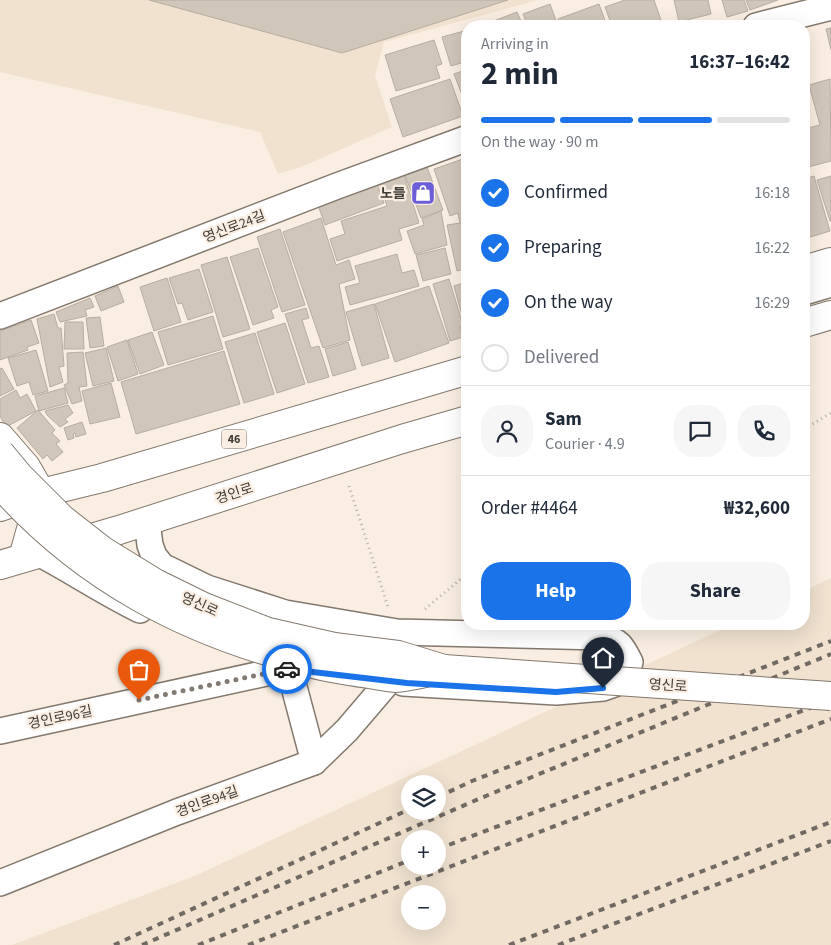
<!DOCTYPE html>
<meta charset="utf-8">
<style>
body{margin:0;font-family:"Source Sans 3","Noto Sans KR",sans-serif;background:#f6f6f7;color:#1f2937;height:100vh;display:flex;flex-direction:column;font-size:19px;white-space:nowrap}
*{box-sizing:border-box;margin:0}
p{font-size:16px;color:#747a83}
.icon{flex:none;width:28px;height:28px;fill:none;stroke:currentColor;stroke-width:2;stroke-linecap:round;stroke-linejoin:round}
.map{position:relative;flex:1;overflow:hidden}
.sheet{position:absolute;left:461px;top:20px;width:349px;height:610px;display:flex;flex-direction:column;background:#fff;border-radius:20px;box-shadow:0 5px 20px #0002}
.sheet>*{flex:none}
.tools{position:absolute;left:401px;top:775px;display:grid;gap:10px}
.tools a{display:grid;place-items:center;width:45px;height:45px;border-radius:50%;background:#fff;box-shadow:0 5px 20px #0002;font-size:25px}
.pin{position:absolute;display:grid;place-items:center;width:42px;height:42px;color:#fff;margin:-51px -21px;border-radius:50% 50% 50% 0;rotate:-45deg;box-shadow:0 0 5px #0007}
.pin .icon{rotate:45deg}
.courier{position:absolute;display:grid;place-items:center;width:50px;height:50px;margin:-25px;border:4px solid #1a73e8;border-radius:50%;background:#fff;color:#222;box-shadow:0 1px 6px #0007}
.head em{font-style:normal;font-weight:700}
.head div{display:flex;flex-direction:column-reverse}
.head{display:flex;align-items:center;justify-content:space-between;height:85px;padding:0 20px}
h1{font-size:32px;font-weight:700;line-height:38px}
.bar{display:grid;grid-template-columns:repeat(4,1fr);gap:8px 5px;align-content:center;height:60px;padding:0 20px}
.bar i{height:6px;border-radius:4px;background:#e0e1e3}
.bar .current{background:#1a73e8}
.bar p{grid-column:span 4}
.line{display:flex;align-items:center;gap:12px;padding:0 20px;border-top:1px solid #e0e1e3}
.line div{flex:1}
.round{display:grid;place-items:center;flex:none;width:52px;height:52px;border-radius:20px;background:#f6f6f7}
ol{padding:0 20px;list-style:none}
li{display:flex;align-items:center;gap:15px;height:55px}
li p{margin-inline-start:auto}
li .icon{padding:5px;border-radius:50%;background:#1a73e8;color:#fff;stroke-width:4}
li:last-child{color:#747a83}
li i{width:28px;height:28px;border:2px solid #e0e1e3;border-radius:50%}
.button{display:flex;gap:10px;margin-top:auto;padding:10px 20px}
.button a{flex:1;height:58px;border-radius:20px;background:#1a73e8;color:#fff;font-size:20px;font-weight:700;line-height:58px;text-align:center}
.button a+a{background:#f6f6f7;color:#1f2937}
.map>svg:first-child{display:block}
</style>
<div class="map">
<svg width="831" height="945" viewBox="0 0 831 945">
<rect width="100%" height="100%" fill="#f9eee1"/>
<g fill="#f0e2cf" fill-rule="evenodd">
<polygon points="0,0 538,0 384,42 375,76 392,127 301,167 278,174 260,132 0,72"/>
<path d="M831 578V945H12L197 875 733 624H804V591ZM410 784H438V811H410ZM410 839H438V866H410ZM410 894H438V921H410Z"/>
</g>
<g fill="#d1c6ba" stroke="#b7ada1">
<polygon points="149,0 508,0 342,53"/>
<polygon points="625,0 654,0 663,26 612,26 605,7"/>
<polygon points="674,0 708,0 711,14 679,22"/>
<polygon points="722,0 744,0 748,11 727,17"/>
<polygon points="746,0 778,0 750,10"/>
<polygon points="550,4 558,26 528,26 523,14"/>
<polygon points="599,4 607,26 561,26 558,19"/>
<polygon points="517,12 523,26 493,26 491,22"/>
<polygon points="831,28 831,50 826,29"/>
<polygon points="468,30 468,61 451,66 442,37"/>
<polygon points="434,40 442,64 436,66 440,78 396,91 385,55"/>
<polygon points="468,69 468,110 454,74"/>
<polygon points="450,79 463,116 403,137 390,99"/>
<polygon points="830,79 831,161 804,168 804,129 820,125 809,85"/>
<polygon points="466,158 468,268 457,271 447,225 460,223 458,213 450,216 434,169"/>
<polygon points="427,167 443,210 421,218 405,175"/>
<polygon points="404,175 419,223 399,229 402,240 337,261 330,239 345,234 341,221 387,206 379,182"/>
<polygon points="814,176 830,231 804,239 804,179"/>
<polygon points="831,176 831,221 830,221 817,180"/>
<polygon points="377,183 384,203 325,225 318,205"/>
<polygon points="441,211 447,245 415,254 407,231 424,225 422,219"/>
<polygon points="321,218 336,265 349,260 355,279 339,284 350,340 323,348 283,232"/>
<polygon points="280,229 305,305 282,312 257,237"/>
<polygon points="258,248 278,307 271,310 274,318 253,325 230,257"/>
<polygon points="445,248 451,274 423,281 416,255"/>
<polygon points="397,254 402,273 414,270 419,286 350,305 345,287 360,283 355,266"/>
<polygon points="227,257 250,329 223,337 201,265"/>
<polygon points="199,269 213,312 188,320 182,303 178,304 169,278"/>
<polygon points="167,278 181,322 154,331 140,287"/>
<polygon points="449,279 463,325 460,326 463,337 450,341 433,284"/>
<polygon points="467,282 468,322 464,323 454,286"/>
<polygon points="118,286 124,302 101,311 95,296"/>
<polygon points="429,286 449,343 395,362 375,304"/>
<polygon points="90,298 94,307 85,310 87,316 60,322 56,312"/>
<polygon points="374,304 389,358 362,366 346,312"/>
<polygon points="306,308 309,318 302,320 311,348 319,346 329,377 308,383 285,314"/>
<polygon points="54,314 58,328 61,328 64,366 59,367 63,382 50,387 37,319"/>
<polygon points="213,316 223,349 168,365 158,332"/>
<polygon points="100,317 104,346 90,348 86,318"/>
<polygon points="31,320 39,343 27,347 28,350 0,360 0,331"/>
<polygon points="65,322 83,322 84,349 64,349"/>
<polygon points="285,323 305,384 277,393 257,332"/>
<polygon points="152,332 164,365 140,374 128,340"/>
<polygon points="255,333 274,394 244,403 225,342"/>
<polygon points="127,340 138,374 118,381 107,347"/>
<polygon points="348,342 356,369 333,376 325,349"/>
<polygon points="106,348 114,381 93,386 85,353"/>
<polygon points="36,350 48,391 33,395 29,382 17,386 8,358"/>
<polygon points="224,351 240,404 136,434 121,382"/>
<polygon points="83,352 87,386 79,387 82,401 72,404 64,385 68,383 67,353"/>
<polygon points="2,368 14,389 0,396 0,369"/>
<polygon points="111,383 120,417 90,424 82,391"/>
<polygon points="64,388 68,403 39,411 35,396"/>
<polygon points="16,390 20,398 27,394 36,411 6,427 0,416 0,399"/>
<polygon points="68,405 73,413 65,419 68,422 60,427 47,415 45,411"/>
<polygon points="38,410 55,430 52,433 60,441 56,444 63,452 52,461 47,455 43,459 17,428"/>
<polygon points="82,422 86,434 76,437 75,433 73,434 74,438 68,440 64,428"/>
</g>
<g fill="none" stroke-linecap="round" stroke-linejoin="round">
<defs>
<g id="minor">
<polyline points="756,26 831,7"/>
<polyline points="804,292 831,284"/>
<polyline points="0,316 337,186 468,138"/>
<path d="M147 522 150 545 154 556 162 566 207 588 285 613 397 632 601 637C619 640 622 646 630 662L625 675 617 683 603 688 556 692 403 683"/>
<path d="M40 554C74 572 105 593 140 610"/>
<polyline points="289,668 314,762"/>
<polyline points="0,731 289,668"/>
<polyline points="0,883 177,812 314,762 347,730 388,682"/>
</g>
<g id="major">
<polyline points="804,270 831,262"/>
<polyline points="804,323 831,315"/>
<polyline points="0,437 26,467 41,493 23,558"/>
<polyline points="0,507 41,493 102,478 468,370"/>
<polyline points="0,565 119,530 402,439 468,420"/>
</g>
</defs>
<use href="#minor" stroke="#82786d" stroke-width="28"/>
<use href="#major" stroke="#82786d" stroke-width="30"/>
<g stroke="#b7afa4" stroke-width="3" stroke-dasharray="1 4" stroke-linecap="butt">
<polyline points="804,429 831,413"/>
<polyline points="349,486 388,607"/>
<polyline points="425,609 468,573"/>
</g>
<use href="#minor" stroke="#fff" stroke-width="25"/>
<use href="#major" stroke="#fff" stroke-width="28"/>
<g stroke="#706a63" stroke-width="4" stroke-dasharray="6 6" stroke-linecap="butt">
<polyline points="438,797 472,781 831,641"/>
<polyline points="438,849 831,700"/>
<polyline points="114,945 410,809"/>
<polyline points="142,945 481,798 831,654"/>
<polyline points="198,945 410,860"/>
<polyline points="248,945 831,719"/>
<polyline points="509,945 831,822"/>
<polyline points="558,945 831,841"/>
</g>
<defs>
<g id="major-bridge">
<path d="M0 453 19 476 62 519 103 551 155 583 204 607 268 632 334 647 398 655 444 669C428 672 412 677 396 678 387 678 378 675 369 674 348 671 327 668 306 662 186 632 83 578 0 484"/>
<polyline points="444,669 831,696"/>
</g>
</defs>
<use href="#major-bridge" stroke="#82786d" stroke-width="30" stroke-linecap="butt"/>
<use href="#major-bridge" stroke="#fff" stroke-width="28"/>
</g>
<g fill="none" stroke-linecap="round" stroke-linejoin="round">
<polyline stroke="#817a72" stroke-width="5" stroke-dasharray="0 9" points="139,700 287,669"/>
<polyline stroke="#1a73e8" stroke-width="6" points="287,669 407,683 556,692 603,688"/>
</g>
<defs>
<symbol id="shop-square" viewBox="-11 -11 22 22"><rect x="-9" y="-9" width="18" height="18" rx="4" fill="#6b5fd9" stroke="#f9eee1"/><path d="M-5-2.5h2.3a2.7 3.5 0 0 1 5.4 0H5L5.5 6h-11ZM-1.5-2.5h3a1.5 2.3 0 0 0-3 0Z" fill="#fff"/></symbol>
</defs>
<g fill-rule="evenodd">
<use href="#shop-square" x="409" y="179" width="28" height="28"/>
</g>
<g text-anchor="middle" stroke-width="4.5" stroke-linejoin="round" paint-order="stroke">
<rect fill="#f9eee1" stroke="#78716a" stroke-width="1" x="221.5" y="429.5" width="25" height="19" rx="4"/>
<g font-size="12" font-weight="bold" fill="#403c37">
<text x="234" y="443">46</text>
</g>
<g font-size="14" font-weight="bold" fill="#403c37" stroke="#f9eee1" text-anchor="end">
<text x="406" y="198">노들</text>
</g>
<g font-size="14" fill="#403c37" stroke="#f9eee1">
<text transform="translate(234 226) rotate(-21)" y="5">영신로24길</text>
<text transform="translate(234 493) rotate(-18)" y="5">경인로</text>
<text transform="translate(200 604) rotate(24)" y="5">영신로</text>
<text transform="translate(668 685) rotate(4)" y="5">영신로</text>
<text transform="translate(60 717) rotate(-12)" y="5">경인로96길</text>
<text transform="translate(207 801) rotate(-20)" y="5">경인로94길</text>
</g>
</g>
</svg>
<div class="tools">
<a><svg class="icon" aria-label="layers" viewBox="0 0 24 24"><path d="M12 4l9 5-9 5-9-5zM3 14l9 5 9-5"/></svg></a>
<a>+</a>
<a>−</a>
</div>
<div class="pin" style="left:139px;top:700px;background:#ea580c"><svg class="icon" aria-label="bag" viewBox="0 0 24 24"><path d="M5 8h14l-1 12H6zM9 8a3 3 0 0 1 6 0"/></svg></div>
<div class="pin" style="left:603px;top:688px;background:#1f2937"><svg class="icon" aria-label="home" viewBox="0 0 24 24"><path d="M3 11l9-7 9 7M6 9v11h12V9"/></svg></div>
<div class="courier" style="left:287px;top:669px"><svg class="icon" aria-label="car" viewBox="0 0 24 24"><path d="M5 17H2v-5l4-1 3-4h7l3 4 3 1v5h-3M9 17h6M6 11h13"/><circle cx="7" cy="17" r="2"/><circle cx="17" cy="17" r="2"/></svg></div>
<section class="sheet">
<div class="head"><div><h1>2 min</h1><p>Arriving in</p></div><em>16:37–16:42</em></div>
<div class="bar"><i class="current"></i><i class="current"></i><i class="current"></i><i></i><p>On the way · 90 m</p></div>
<ol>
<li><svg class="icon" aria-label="check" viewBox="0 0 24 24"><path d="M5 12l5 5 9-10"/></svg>Confirmed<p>16:18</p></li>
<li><svg class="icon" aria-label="check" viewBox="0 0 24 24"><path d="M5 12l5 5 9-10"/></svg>Preparing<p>16:22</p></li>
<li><svg class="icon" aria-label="check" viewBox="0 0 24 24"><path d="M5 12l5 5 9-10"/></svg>On the way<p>16:29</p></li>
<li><i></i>Delivered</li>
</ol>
<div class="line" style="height:90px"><a class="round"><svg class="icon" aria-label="person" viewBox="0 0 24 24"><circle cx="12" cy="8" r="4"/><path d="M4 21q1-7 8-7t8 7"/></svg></a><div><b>Sam</b><p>Courier · 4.9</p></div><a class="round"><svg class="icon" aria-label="chat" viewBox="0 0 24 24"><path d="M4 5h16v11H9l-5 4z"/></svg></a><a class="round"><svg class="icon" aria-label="phone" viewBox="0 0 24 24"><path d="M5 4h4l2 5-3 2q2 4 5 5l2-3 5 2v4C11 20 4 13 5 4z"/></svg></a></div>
<div class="line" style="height:65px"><div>Order #4464</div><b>₩32,600</b></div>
<div class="button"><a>Help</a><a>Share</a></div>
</section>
</div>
